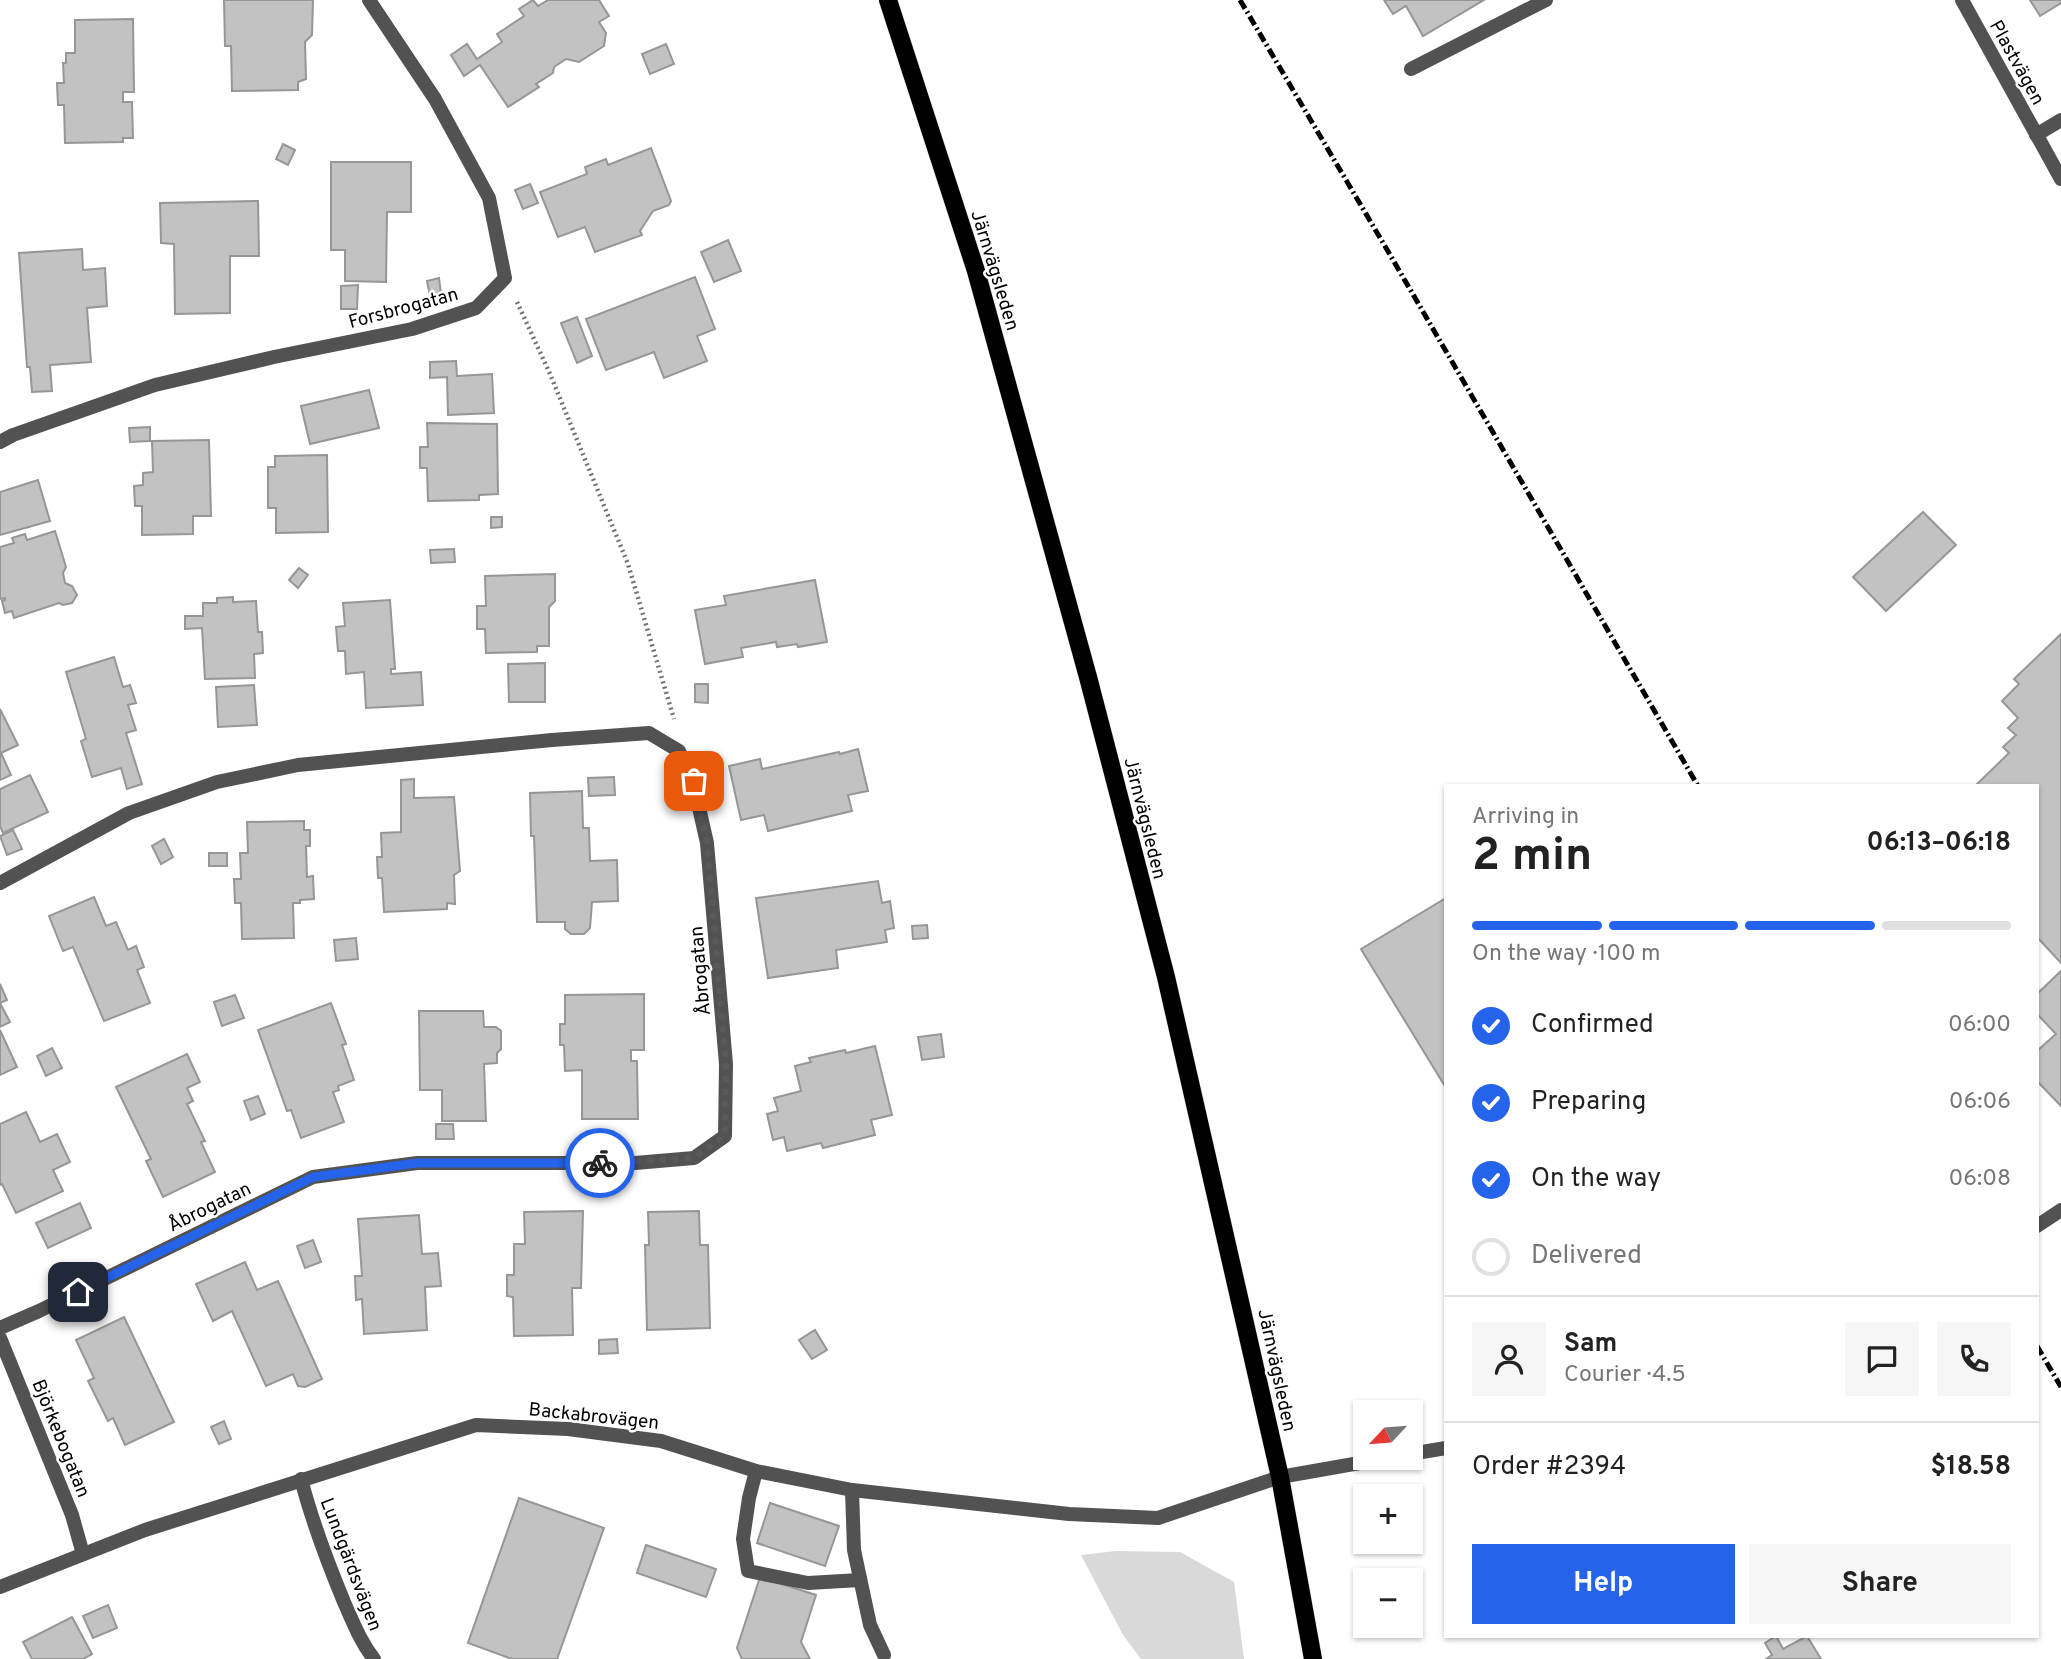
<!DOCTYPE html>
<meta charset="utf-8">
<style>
body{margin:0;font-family:Overpass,sans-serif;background:#f6f6f6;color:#222;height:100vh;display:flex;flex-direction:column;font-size:26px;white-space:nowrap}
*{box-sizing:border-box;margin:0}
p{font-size:23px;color:#767676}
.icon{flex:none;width:38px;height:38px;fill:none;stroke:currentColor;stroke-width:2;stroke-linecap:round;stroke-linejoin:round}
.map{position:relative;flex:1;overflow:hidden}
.sheet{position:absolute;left:1444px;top:784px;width:595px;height:854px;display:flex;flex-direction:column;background:#fff;border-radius:0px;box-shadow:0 2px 5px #0004}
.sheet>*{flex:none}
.needle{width:46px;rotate:244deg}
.tools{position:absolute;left:1353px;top:1400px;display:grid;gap:14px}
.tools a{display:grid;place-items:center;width:70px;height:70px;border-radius:0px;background:#fff;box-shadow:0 2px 5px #0004;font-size:35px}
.pin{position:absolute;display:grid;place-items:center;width:60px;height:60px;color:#fff;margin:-30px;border-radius:14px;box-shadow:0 4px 10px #0006}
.courier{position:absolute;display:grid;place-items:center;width:70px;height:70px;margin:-35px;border:5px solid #2563eb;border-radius:50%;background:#fff;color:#222;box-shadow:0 2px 9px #0007}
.summary em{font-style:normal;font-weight:700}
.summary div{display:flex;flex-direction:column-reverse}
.summary{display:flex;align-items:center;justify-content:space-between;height:119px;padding:0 28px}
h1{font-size:46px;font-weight:700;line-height:52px}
.bar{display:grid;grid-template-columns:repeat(4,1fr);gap:10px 7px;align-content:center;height:84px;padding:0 28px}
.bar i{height:9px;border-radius:5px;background:#e0e0e0}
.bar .current{background:#2563eb}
.bar p{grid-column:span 4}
.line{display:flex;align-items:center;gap:18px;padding:0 28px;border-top:2px solid #e0e0e0}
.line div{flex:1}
.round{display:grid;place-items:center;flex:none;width:74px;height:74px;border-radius:0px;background:#f6f6f6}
ol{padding:0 28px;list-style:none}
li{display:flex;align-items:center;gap:21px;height:77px}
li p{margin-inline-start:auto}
li .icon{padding:7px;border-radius:50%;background:#2563eb;color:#fff;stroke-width:4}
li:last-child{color:#767676}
li i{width:38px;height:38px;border:4px solid #e0e0e0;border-radius:50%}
.button{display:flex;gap:14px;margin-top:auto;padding:14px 28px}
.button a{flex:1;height:80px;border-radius:0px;background:#2563eb;color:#fff;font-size:28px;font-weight:700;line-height:80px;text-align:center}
.button a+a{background:#f6f6f6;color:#222}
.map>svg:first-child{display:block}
</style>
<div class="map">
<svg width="2061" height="1659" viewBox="0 0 2061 1659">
<rect width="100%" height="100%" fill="#fff"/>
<polygon fill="#d9d9d9" points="1116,1551 1180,1552 1234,1582 1244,1659 1141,1659 1123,1635 1081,1555"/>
<g fill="#c2c2c2" stroke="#969696" stroke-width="2">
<polygon points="224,0 313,0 312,35 305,42 306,79 298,82 298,90 232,91 231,46 225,46"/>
<polygon points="533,0 538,6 548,0 599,0 609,16 599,22 606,33 604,46 579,62 566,59 554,67 553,73 536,84 539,87 508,107 480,65 464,76 451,55 467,44 477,59 502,42 497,34 524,16 519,9"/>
<polygon points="1384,0 1484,0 1423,36 1406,6 1393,14"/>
<polygon points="2030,0 2061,0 2061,3 2040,16"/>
<polygon points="133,19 134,92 123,92 123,102 132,102 133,138 123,138 123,142 65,143 64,105 58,105 57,83 64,83 63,63 66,63 66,53 75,53 75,20"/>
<polygon points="666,44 674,64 650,74 642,54"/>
<polygon points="283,144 295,150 288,165 276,159"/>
<polygon points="651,148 671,201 669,205 653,211 640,231 642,235 595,252 585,227 558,237 540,192 587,174 585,167 606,159 608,165"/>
<polygon points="331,162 411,162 411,212 387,212 386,282 345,281 345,250 331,250"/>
<polygon points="530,184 538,203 523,209 515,190"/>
<polygon points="258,201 259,256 230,256 230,313 175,314 174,244 161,243 160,203"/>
<polygon points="728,240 741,271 714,282 701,252"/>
<polygon points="82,249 83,270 105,268 107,306 87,308 91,362 50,365 52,391 32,392 30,367 27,367 19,253"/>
<polygon points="695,277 715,329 697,336 707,361 664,378 654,352 606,370 586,319"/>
<polygon points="439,278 441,294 430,296 427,281"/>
<polygon points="358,285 357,309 341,309 341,286"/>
<polygon points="577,317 592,356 577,363 561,323"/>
<polygon points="456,361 457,376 492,374 494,413 448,415 447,377 430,378 430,362"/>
<polygon points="369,390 379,428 310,444 301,406"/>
<polygon points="427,423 497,424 498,494 479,495 479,500 428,501 427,468 420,468 420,447 428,447"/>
<polygon points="150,427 150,441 130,442 129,428"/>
<polygon points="209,440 211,516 193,516 193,534 142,535 142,506 135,506 134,486 143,485 143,473 153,472 152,441"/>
<polygon points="327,455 328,532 276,533 276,508 268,508 268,467 275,467 275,456"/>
<polygon points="38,480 50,521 0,535 0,492"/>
<polygon points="1923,512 1956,545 1886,611 1853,577"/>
<polygon points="491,517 502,517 502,527 491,528"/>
<polygon points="55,531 66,567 63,573 65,583 72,586 77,595 72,603 63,605 59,603 14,618 12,611 5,613 2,601 5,600 5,598 0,599 0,547 14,543 12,538 25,534 27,540"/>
<polygon points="454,549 455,562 431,563 430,550"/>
<polygon points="299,568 308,575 298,588 289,580"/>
<polygon points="555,574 555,601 549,607 549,646 537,646 537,652 486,653 485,629 477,629 477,606 486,606 485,576"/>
<polygon points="815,580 827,642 798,647 797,644 777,647 776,642 741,648 743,657 705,664 695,610 726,605 724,596"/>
<polygon points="233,597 233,602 256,601 258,632 262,632 263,653 254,654 255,678 205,679 202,628 185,629 185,616 203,616 203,603 217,603 217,598"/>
<polygon points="390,600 395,669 391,669 391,674 421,672 423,705 366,708 364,672 346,674 345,651 338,651 336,627 345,626 343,603"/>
<polygon points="2061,634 2061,963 2037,937 2037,786 1975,786 2009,753 2003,747 2016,735 2008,728 2018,718 2002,701 2019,684 2014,679"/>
<polygon points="114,657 123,687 130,685 136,703 128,705 136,730 126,733 142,784 127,789 121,768 92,777 81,741 86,739 66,672"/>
<polygon points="545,663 545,702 509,702 508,664"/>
<polygon points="695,684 708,684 708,703 695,702"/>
<polygon points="254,685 257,725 218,727 216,687"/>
<polygon points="0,709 18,745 1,753 11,775 0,780"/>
<polygon points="858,749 868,791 848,795 852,811 768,831 764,815 741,820 729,766 760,759 762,769 839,752 840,754"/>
<polygon points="30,775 48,812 3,833 0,826 0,789"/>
<polygon points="614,777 615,795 589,796 588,778"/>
<polygon points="414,779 414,798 454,797 460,871 454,875 455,904 447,903 447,909 384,912 382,878 378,878 377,857 382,857 381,833 401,832 401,780"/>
<polygon points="582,791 583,828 589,828 590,861 617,860 618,901 592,902 590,928 584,934 571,934 565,929 565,922 537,922 534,836 531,836 530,793"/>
<polygon points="304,821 304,830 310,830 310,846 306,846 307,877 313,876 314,899 300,900 300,903 293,903 294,938 242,939 241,903 235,903 234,879 241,879 240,853 248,853 247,822"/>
<polygon points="13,830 22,849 7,855 0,836"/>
<polygon points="164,839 173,857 161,864 152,846"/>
<rect x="209" y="853" width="18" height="13"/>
<polygon points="878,881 882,903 890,901 894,928 885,930 887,942 836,950 838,968 768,978 756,898"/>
<polygon points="94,897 106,926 116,922 128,950 136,946 144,967 137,970 150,1003 104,1021 73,947 63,951 49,916"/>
<polygon points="1446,898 1446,1088 1361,949"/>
<polygon points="927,925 928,938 913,939 912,926"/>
<polygon points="356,938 358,959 336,961 334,940"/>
<polygon points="2061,971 2061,1106 2037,1081 2037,1051 2056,1034 2037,1014 2037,994"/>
<polygon points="0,984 7,1000 0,1003 10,1022 0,1027"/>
<polygon points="644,994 644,1050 631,1050 631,1061 637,1061 638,1119 582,1119 582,1070 565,1071 564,1045 560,1045 560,1024 565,1024 565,995"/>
<polygon points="235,995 244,1018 222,1026 214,1002"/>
<polygon points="331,1003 346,1044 342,1045 354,1080 338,1086 339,1090 333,1092 344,1122 301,1138 291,1110 287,1111 258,1030"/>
<polygon points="419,1011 483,1011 484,1027 496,1027 501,1031 501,1049 497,1053 497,1063 484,1064 486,1121 442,1121 442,1090 420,1090"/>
<polygon points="0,1030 17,1067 0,1075"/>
<polygon points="941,1034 944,1057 922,1060 918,1037"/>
<polygon points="875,1046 892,1115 871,1120 875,1135 823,1148 821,1143 787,1151 784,1137 773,1140 767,1114 778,1111 774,1098 801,1091 795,1066 811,1062 809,1058 845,1050 846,1053"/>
<polygon points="52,1048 62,1068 46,1076 37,1056"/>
<polygon points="187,1054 200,1082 187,1088 193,1101 187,1104 205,1141 201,1142 215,1172 163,1197 146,1161 151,1159 116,1087"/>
<polygon points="258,1096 265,1114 251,1120 244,1101"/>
<polygon points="26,1112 40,1142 57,1134 70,1162 53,1170 63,1191 16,1213 2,1184 0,1185 0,1124"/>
<polygon points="436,1124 453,1124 454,1139 436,1139"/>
<polygon points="80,1203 91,1228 48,1248 36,1223"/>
<polygon points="583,1211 581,1288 572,1288 573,1335 514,1336 513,1297 507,1296 507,1275 514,1275 514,1244 525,1244 524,1212"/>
<polygon points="699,1211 700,1245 708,1245 710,1328 647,1330 645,1245 649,1245 648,1212"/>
<polygon points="419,1215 422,1254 438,1253 441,1286 425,1287 427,1330 364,1334 362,1299 356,1300 355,1276 362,1276 358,1219"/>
<polygon points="313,1240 321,1262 305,1268 297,1246"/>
<polygon points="245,1262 257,1290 278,1281 322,1379 305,1387 298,1386 293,1374 266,1386 232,1311 213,1321 196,1284"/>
<polygon points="124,1317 174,1422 125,1445 113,1418 108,1421 88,1381 94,1378 76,1340"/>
<polygon points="815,1330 827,1350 812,1359 799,1340"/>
<polygon points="617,1339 618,1353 599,1354 599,1340"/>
<polygon points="224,1421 231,1439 219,1444 211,1427"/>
<polygon points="519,1498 604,1528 557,1659 512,1659 468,1643"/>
<polygon points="770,1503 839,1526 825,1566 757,1543"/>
<polygon points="646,1545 716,1569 706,1597 637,1573"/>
<polygon points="760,1577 816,1595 801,1642 810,1659 742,1659 737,1648"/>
<polygon points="108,1605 117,1628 93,1638 83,1616"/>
<polygon points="72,1617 92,1654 83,1659 32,1659 23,1642"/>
<polygon points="1776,1636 1783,1649 1807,1636 1821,1659 1766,1659 1772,1655 1765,1643"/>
</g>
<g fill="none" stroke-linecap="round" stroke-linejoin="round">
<defs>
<polyline id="primary" points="888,0 976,271 1088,677 1166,977 1280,1477 1313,1659"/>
</defs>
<use href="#primary" stroke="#dbdbdb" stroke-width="19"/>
<polyline stroke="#747474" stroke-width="4.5" stroke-dasharray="2 3.5" stroke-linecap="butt" points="517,302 550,374 628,564 674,719"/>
<g stroke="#525252" stroke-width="14">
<polyline points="1411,69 1546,0"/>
<polyline points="2036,135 2061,120"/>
<polyline points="756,1471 749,1498 743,1539 748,1571 808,1583 860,1580"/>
<polyline points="852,1490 854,1550 870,1625 884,1655"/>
</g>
<g stroke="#525252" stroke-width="14">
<polyline points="1962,0 2061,179"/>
<polyline points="0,442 13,435 155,385 274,357 412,329 476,308 505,278 489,198 435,99 369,0"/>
<polyline points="0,883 129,813 217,782 298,765 552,740 649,733 679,751 693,781 707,843 726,1064 725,1136 694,1158 635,1163 417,1163 313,1177 39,1311 0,1328"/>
<polyline points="2037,1226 2061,1210"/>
<polyline points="0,1338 72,1515 83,1554"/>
<polyline points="1410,1454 1446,1448"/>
<path d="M301 1479C312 1521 327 1561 344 1602 353 1622 360 1641 374 1659"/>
<polyline points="0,1587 145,1530 476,1425 568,1429 661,1441 756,1471 852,1490 1069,1514 1158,1518 1280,1477 1388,1458"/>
</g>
<use href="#primary" stroke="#000" stroke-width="18"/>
<g stroke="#000" stroke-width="5" stroke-dasharray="10 3.5 2 3.5" stroke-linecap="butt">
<polyline points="1240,0 1389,253 1698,786"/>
<polyline points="2037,1346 2061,1387"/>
</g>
</g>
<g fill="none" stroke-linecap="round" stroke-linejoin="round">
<polyline stroke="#595959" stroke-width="7" stroke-dasharray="0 12.6" points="600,1163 694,1158 725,1136 726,1064 707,843 694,781"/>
<polyline stroke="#2563eb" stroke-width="9" points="78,1292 313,1177 417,1163 600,1163"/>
</g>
<g text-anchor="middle" stroke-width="5" stroke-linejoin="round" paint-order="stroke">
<g font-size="19" fill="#000" stroke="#fff">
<text transform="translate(2018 62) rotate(61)" y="7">Plastvägen</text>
<text transform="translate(996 270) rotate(73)" y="7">Järnvägsleden</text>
<text transform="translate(403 307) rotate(-15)" y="7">Forsbrogatan</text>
<text transform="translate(1146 818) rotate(76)" y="7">Järnvägsleden</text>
<text transform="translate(699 971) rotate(-95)" y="7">Åbrogatan</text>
<text transform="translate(209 1206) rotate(-26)" y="7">Åbrogatan</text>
<text transform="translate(1278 1370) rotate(78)" y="7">Järnvägsleden</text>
<text transform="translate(594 1415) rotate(6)" y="7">Backabrovägen</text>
<text transform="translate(62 1438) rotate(68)" y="7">Björkebogatan</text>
<text transform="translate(352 1564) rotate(69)" y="7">Lundgärdsvägen</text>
</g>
</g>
</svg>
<div class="tools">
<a><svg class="needle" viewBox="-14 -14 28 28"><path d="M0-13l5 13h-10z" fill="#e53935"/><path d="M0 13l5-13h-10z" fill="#767676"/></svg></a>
<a>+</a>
<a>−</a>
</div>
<div class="pin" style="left:694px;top:781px;background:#ea580c"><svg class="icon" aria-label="bag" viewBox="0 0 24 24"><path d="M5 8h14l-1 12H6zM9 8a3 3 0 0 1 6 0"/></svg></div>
<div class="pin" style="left:78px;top:1292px;background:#1f2937"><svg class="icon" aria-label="home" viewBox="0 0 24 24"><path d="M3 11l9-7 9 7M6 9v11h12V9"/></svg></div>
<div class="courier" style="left:600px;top:1163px"><svg class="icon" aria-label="bike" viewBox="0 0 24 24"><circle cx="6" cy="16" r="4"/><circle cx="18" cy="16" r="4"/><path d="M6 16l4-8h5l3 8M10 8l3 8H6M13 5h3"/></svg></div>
<section class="sheet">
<div class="summary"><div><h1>2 min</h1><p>Arriving in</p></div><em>06:13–06:18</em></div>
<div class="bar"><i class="current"></i><i class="current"></i><i class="current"></i><i></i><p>On the way · 100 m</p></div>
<ol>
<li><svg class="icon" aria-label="check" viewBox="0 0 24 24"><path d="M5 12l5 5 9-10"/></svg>Confirmed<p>06:00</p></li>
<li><svg class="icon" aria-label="check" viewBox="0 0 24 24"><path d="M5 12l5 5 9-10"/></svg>Preparing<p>06:06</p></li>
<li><svg class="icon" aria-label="check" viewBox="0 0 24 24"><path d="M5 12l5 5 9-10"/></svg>On the way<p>06:08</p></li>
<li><i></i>Delivered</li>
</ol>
<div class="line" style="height:126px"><a class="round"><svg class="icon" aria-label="person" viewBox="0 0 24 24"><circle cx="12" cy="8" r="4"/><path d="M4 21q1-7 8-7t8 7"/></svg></a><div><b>Sam</b><p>Courier · 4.5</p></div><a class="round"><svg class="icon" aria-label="chat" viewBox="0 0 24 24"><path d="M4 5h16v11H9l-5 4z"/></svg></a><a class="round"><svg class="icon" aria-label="phone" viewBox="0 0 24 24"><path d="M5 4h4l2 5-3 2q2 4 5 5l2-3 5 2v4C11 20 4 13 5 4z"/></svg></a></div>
<div class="line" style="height:91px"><div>Order #2394</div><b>$18.58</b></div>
<div class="button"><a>Help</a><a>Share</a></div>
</section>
</div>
